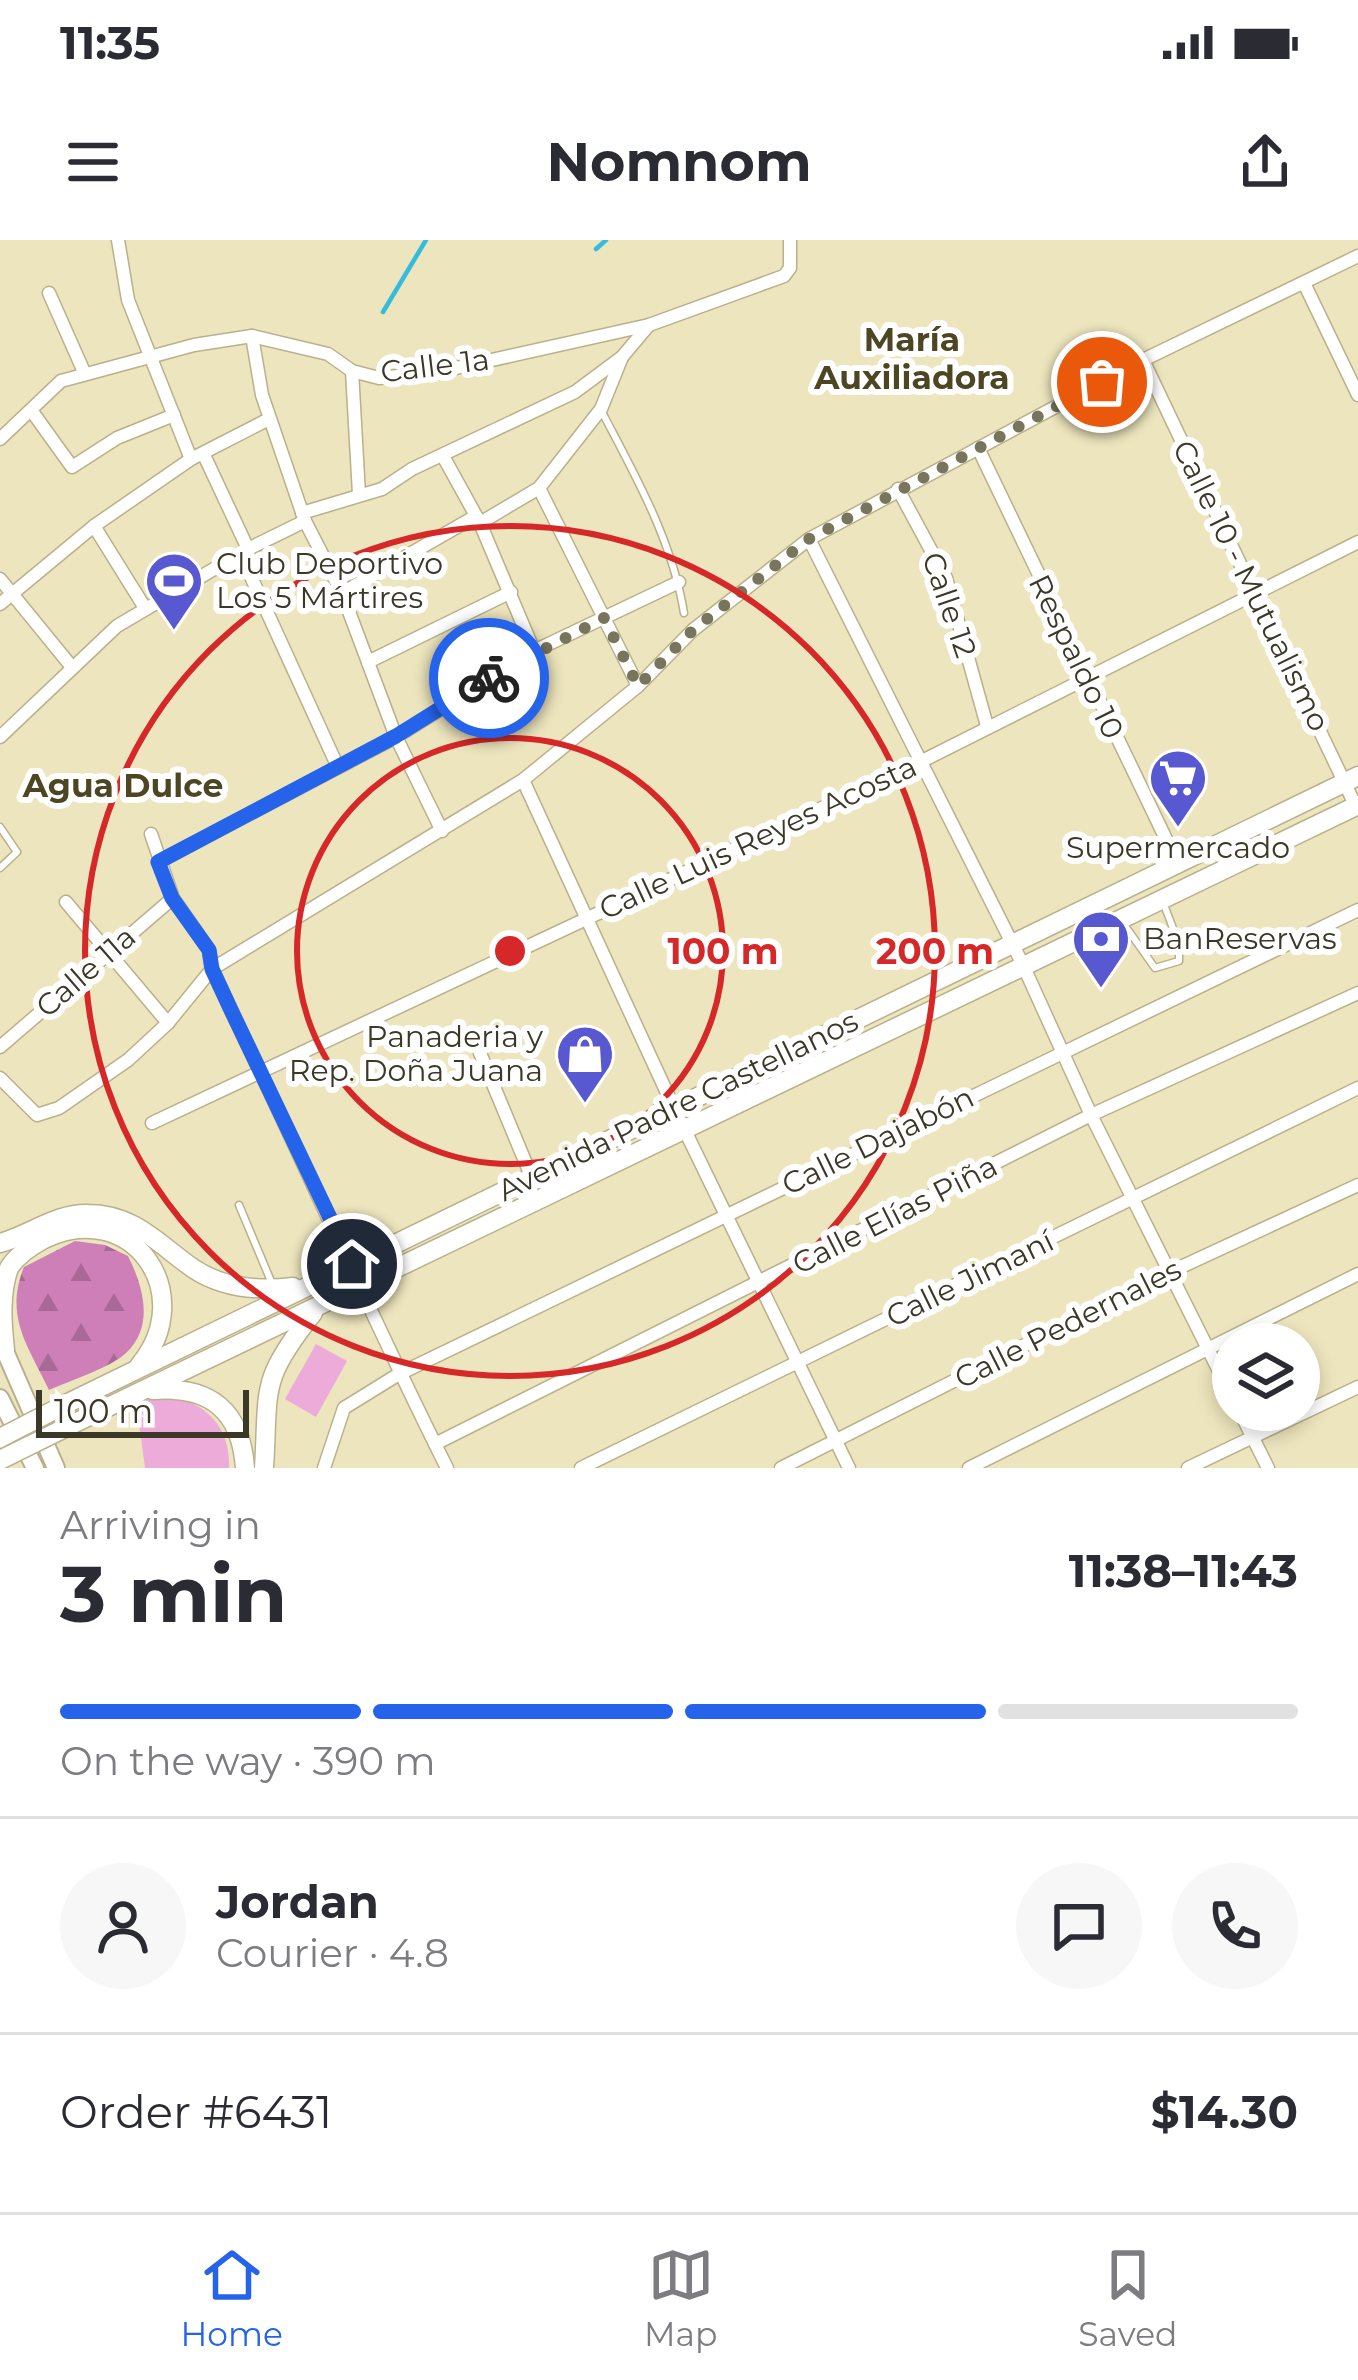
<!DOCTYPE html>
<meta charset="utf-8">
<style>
body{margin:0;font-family:Montserrat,sans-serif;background:#f7f7f7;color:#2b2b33;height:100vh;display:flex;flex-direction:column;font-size:45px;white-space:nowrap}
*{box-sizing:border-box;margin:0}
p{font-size:39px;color:#7c7c81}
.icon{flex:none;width:66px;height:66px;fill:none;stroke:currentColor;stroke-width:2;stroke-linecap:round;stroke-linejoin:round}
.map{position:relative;height:1228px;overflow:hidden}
.sheet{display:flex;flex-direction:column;background:#fff;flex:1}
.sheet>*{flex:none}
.tools{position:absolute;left:1212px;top:1083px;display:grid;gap:24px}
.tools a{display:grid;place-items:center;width:108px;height:108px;border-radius:50%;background:#fff;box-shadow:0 6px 18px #0003;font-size:60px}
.scale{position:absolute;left:36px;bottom:30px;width:213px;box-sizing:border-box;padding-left:12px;border:6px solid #3b3828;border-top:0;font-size:33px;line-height:42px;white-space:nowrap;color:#3b3828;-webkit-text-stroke:9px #fff;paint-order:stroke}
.pin{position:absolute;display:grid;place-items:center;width:102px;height:102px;color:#fff;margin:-51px;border:6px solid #fff;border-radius:50%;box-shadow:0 3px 12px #0007}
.courier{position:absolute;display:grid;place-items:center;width:120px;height:120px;margin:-60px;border:9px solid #2563eb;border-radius:50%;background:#fff;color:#222;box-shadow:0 3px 15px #0007}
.head em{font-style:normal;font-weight:700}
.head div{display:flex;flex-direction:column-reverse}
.head{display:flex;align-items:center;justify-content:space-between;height:204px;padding:0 60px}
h1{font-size:78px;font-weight:700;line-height:90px}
.bar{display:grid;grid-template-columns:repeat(4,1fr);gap:18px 12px;align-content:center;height:144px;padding:0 60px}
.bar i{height:15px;border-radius:9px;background:#e1e1e2}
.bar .selected{background:#2563eb}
.bar p{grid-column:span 4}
.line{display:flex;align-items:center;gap:30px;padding:0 60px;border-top:3px solid #e1e1e2}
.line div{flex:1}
.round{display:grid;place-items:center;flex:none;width:126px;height:126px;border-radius:63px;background:#f7f7f7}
.status{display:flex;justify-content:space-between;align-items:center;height:84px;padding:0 60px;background:#fff;direction:ltr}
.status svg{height:33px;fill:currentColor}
header{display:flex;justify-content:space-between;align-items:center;height:156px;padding:0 60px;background:#fff;font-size:54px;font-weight:700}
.dock{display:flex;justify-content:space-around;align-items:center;height:168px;border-top:3px solid #e1e1e2;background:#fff;font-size:33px;color:#7c7c81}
.dock a{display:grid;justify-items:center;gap:6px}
.dock .selected{color:#2563eb}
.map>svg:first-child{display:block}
</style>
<div class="status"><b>11:35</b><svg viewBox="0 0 49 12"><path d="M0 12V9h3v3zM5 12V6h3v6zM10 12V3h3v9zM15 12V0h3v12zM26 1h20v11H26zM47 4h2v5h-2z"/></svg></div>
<header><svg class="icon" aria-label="menu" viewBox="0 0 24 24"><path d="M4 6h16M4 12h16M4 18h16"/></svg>Nomnom<svg class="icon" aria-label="share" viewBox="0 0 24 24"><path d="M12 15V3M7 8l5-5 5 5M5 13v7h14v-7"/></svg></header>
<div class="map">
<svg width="1358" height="1228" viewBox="0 0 1358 1228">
<defs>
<pattern id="forest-firs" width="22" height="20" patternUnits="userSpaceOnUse" patternTransform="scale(3)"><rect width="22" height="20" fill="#ce7fb8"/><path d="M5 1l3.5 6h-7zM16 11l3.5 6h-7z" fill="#a86996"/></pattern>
</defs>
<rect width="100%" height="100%" fill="#ede5bd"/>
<g fill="#edabd9">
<polygon points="316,1104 347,1121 316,1177 285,1159"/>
<path d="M166 1155C206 1163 230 1185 229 1228H145L136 1161Z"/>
</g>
<path fill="url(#forest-firs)" d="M75 1001 105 1005 128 1016C143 1046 155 1086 126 1113 112 1127 69 1141 49 1150 28 1106 4 1076 24 1027Z"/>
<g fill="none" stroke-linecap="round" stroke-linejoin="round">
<g stroke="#33bcdd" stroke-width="4.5">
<polyline points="596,9 606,0"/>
<polyline points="383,72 426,0"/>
</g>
<defs>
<g id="service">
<path d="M602 172C636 237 672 300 684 373"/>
<polyline points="0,587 17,612 0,628"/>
<polyline points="1123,683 1155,728 1179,721 1179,704 1163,662"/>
<polyline points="239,965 273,1046"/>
</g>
<g id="minor">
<polyline points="118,0 128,60 191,219"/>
<polyline points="1304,43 1358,155"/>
<polyline points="49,53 84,132"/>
<polyline points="252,96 262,155 305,281 342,353 396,497 442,591"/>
<polyline points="1143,120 1357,569"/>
<polyline points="352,131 359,254"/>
<polyline points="31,170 72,227 117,198 174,175"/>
<polyline points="0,199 61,141 194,105 252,96 328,114 352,131 379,138 408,135 447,130 649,85 784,36 790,28 790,0"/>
<polyline points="978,208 1178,624"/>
<polyline points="204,215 248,309"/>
<polyline points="443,216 480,283 534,411"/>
<polyline points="539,248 638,446"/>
<polyline points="898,249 946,338 987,486"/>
<polyline points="302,273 382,249 412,229 575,152 622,117 649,85"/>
<polyline points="480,283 539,248 601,169 622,117"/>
<polyline points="94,286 145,368"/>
<polyline points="809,299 1023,725 1091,875 1233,1159"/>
<polyline points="241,315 337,525"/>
<polyline points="0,339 71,426"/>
<polyline points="342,353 476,276"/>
<polyline points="0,364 94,286 191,219 269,179"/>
<polyline points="368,422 511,352"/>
<polyline points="0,497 117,386 248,309 305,281"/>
<polyline points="523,540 674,868 849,1228"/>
<path d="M151 594 173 658 209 710 212 729 231 770C304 922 371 1077 447 1228"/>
<polyline points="158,622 396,497 534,411 679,342"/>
<polyline points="66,662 168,783"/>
<polyline points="0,807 173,658"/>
<polyline points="480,813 532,938"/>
<polyline points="0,838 37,875 59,868 128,820 168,783 212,729 523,540 638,446 693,390 809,299 1143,120 1358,16"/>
<polyline points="152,883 922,521 1358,302"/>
<polyline points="1239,1170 1268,1228"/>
<polyline points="435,1204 1091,875 1358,753"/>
<polyline points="324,1228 344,1168 399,1134 1358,670"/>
<polyline points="581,1228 1358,848"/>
<polyline points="781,1228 1168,1033 1358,945"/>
<polyline points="969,1228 1358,1034"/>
<polyline points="1188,1228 1358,1147"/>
</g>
<g id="secondary">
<polyline points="1,1102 56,1228"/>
<polyline points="0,1158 35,1228"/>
</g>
<g id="primary">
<path d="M0 1003C30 995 56 973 88 974 135 974 159 1005 194 1029 223 1048 259 1051 293 1047"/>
<path d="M5 1110C2 1083 0 1053 9 1028 17 1015 31 1006 44 999 131 957 200 1053 139 1126"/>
<path d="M153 1150C210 1146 241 1170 245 1228"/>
<polyline points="68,1163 1358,536"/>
<polyline points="77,1182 1358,565"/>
<path d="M264 1228C269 1147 259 1141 313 1073"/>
</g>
</defs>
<use href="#service" stroke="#b9b18b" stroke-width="9"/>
<use href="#minor" stroke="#b9b18b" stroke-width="15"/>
<use href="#secondary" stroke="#b9b18b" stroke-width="20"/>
<use href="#primary" stroke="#b9b18b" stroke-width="21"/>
<use href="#service" stroke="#fff" stroke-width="6"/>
<use href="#minor" stroke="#fff" stroke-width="12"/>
<use href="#secondary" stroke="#fff" stroke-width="16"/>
<use href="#primary" stroke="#fff" stroke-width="18"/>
<defs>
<g id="primary-bridge">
<polyline points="0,1198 68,1163"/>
<polyline points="0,1220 77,1182"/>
</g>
</defs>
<use href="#primary-bridge" stroke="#b9b18b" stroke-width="21" stroke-linecap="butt"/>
<use href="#primary-bridge" stroke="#fff" stroke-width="18"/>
</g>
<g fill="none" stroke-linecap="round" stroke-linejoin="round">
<polyline stroke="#79755c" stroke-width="12" stroke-dasharray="0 21.6" points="489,438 604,378 638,446 693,390 809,299 1102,142"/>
<polyline stroke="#2563eb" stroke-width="15" points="352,1024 231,770 212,729 209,710 172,658 158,622 396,496 489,438"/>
</g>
<g fill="none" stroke="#d62828" stroke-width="6">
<circle cx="510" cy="711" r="213"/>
<circle cx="510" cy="711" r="425"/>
</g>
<defs>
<symbol id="stadium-pin" viewBox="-11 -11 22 30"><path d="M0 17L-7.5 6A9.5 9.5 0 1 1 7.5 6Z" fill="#5859d1" stroke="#fff"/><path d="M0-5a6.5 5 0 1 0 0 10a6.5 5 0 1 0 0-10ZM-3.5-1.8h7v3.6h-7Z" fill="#fff"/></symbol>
<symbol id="supermarket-pin" viewBox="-11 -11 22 30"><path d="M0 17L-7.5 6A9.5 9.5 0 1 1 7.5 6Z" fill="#5859d1" stroke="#fff"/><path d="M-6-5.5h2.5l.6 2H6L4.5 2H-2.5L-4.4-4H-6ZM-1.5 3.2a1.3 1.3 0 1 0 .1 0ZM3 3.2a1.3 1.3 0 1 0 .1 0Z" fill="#fff"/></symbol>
<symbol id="bank-pin" viewBox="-11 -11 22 30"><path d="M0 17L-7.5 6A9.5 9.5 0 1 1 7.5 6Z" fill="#5859d1" stroke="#fff"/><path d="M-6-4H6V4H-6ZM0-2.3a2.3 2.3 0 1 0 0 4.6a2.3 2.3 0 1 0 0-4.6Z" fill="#fff"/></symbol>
<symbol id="shop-pin" viewBox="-11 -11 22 30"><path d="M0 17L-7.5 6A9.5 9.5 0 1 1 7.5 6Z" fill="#5859d1" stroke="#fff"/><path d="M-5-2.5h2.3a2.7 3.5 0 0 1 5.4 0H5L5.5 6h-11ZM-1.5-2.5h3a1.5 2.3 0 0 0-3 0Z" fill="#fff"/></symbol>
</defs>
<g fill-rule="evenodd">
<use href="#stadium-pin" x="141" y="308" width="66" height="90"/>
<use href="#supermarket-pin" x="1145" y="505" width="66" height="90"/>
<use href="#bank-pin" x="1068" y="666" width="66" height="90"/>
<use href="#shop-pin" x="552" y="781" width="66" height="90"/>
</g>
<g text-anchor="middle" stroke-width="12" stroke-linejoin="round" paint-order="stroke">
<g font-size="30" fill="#3b3828" stroke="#fff">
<text transform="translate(435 126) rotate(-7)" y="10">Calle 1a</text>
<text transform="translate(1251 346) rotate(64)" y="10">Calle 10 - Mutualismo</text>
<text transform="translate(949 365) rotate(71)" y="10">Calle 12</text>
<text transform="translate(1076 417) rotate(64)" y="10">Respaldo 10</text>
<text transform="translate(758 598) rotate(-25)" y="10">Calle Luis Reyes Acosta</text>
<text transform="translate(86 732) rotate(-41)" y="10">Calle 11a</text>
<text transform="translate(678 866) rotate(-26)" y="10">Avenida Padre Castellanos</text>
<text transform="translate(878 901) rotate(-26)" y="10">Calle Dajabón</text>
<text transform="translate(895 975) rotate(-27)" y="10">Calle Elías Piña</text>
<text transform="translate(970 1039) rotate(-26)" y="10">Calle Jimaní</text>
<text transform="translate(1068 1084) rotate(-27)" y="10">Calle Pedernales</text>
</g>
<g font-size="30" fill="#3b3828" stroke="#fff" text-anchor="start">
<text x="216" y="334">Club Deportivo<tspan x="216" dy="34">Los 5 Mártires</tspan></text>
<text x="1178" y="618" text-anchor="middle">Supermercado</text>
<text x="1143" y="709">BanReservas</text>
<text x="543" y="807" text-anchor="end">Panaderia y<tspan x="543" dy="34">Rep. Doña Juana</tspan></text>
</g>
<g font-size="33" font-weight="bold" fill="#4d4623" stroke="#fff">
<text x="912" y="111">María<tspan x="912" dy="38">Auxiliadora</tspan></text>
<text x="123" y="557">Agua Dulce</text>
</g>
</g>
<circle cx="510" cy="711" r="18" fill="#d62828" stroke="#fff" stroke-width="6"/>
<g font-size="36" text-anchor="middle" font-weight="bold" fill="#d62828" stroke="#fff" stroke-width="12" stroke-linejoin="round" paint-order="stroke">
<text x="723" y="724">100 m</text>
<text x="935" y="724">200 m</text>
</g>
</svg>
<div class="tools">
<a><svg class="icon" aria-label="layers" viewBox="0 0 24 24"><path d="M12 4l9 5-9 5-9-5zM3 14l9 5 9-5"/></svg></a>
</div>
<div class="scale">100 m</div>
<div class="pin" style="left:1102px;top:142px;background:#ea580c"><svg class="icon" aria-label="bag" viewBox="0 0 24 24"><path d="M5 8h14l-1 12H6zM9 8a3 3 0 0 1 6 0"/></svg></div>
<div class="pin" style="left:352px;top:1024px;background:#1f2937"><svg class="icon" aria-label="home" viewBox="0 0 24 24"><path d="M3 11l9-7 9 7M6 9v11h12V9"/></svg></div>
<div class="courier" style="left:489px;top:438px"><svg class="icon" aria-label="bike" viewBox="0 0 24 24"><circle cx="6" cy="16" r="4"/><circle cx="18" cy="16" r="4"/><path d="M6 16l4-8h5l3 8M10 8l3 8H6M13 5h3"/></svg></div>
</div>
<section class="sheet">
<div class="head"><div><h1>3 min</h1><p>Arriving in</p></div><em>11:38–11:43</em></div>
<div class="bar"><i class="selected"></i><i class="selected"></i><i class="selected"></i><i></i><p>On the way · 390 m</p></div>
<div class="line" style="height:216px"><a class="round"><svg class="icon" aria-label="person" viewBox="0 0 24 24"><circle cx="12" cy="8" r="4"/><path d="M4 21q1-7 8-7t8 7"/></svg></a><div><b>Jordan</b><p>Courier · 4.8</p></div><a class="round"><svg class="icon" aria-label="chat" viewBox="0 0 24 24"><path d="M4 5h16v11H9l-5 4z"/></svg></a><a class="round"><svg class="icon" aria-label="phone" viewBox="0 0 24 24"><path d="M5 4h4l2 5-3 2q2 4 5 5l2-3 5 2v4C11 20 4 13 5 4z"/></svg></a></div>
<div class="line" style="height:156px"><div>Order #6431</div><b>$14.30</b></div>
</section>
<nav class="dock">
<a class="selected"><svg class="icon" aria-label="home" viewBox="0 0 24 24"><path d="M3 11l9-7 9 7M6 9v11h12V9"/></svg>Home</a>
<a><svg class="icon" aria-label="map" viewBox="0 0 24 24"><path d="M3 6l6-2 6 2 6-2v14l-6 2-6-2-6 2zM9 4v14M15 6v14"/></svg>Map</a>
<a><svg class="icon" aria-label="saved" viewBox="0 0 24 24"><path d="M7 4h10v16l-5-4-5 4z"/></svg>Saved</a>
</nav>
